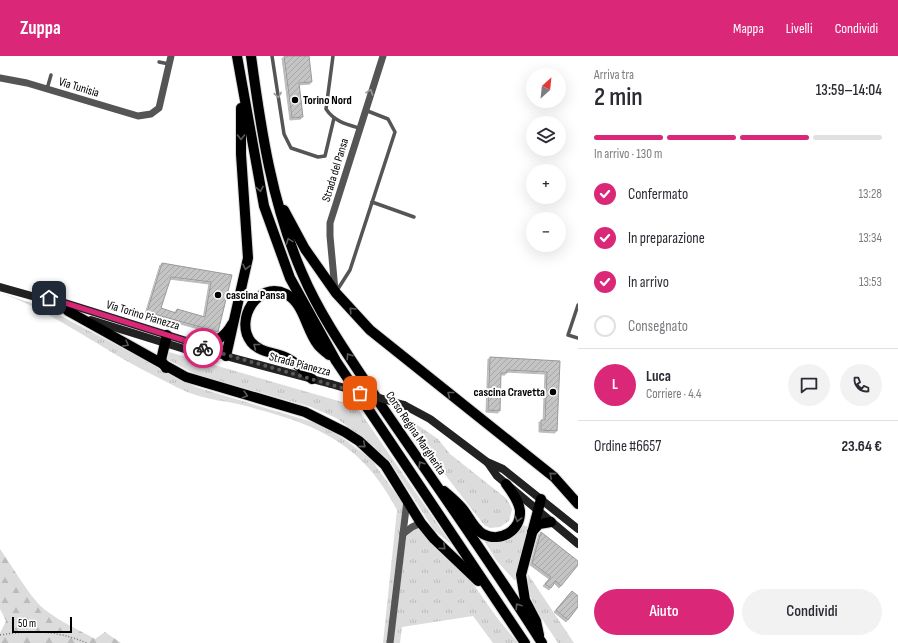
<!DOCTYPE html>
<html lang="it">
<meta charset="utf-8">
<style>
body{margin:0;font-family:"Sofia Sans Condensed",sans-serif;background:#f2f2f3;color:#2b2b33;height:100vh;display:flex;flex-direction:column;font-size:15px;white-space:nowrap}
*{box-sizing:border-box;margin:0}
p{font-size:13px;color:#7c7c81}
.icon{flex:none;width:22px;height:22px;fill:none;stroke:currentColor;stroke-width:2;stroke-linecap:round;stroke-linejoin:round}
.map{position:relative;flex:1;overflow:hidden}
.details{display:flex;flex-direction:column;background:#fff;width:320px}
.details>*{flex:none}
.needle{width:26px;rotate:27deg}
.tools{position:absolute;left:526px;top:12px;display:grid;gap:8px}
.tools a{display:grid;place-items:center;width:40px;height:40px;border-radius:50%;background:#fff;box-shadow:0 4px 16px #0002;font-size:20px}
.scale{position:absolute;left:12px;bottom:10px;width:60px;box-sizing:border-box;padding-left:4px;border:2px solid #000;border-top:0;font-size:11px;line-height:14px;white-space:nowrap;color:#000;-webkit-text-stroke:3px #fff;paint-order:stroke}
.pin{position:absolute;display:grid;place-items:center;width:34px;height:34px;color:#fff;margin:-17px;border-radius:8px;box-shadow:0 2px 6px #0006}
.courier{position:absolute;display:grid;place-items:center;width:40px;height:40px;margin:-20px;border:3px solid #db2777;border-radius:50%;background:#fff;color:#222;box-shadow:0 1px 5px #0007}
.head em{font-style:normal;font-weight:600}
.head div{display:flex;flex-direction:column-reverse}
.head{display:flex;align-items:center;justify-content:space-between;height:68px;padding:0 16px}
h1{font-size:26px;font-weight:600;line-height:30px}
.bar{display:grid;grid-template-columns:repeat(4,1fr);gap:6px 4px;align-content:center;height:48px;padding:0 16px}
.bar i{height:5px;border-radius:3px;background:#e1e1e2}
.bar .active{background:#db2777}
.bar p{grid-column:span 4}
.line{display:flex;align-items:center;gap:10px;padding:0 16px;border-top:1px solid #e1e1e2}
.line div{flex:1}
.round{display:grid;place-items:center;flex:none;width:42px;height:42px;border-radius:21px;background:#f2f2f3}
ol{padding:0 16px;list-style:none}
li{display:flex;align-items:center;gap:12px;height:44px}
li p{margin-inline-start:auto}
li .icon{padding:4px;border-radius:50%;background:#db2777;color:#fff;stroke-width:4}
li:last-child{color:#7c7c81}
li i{width:22px;height:22px;border:2px solid #e1e1e2;border-radius:50%}
.primary-button{display:flex;gap:8px;margin-top:auto;padding:8px 16px}
.primary-button a{flex:1;height:46px;border-radius:24px;background:#db2777;color:#fff;font-size:16px;font-weight:600;line-height:46px;text-align:center}
.primary-button a+a{background:#f2f2f3;color:#2b2b33}
header{display:flex;align-items:center;gap:24px;box-sizing:border-box;height:56px;padding:0 20px;background:#db2777;color:#fff}
header strong{font-size:19px}
nav{display:flex;gap:22px;margin-inline-start:auto;font-size:14px}
main{display:flex;flex:1;min-height:0}
.map>svg:first-child{display:block}
</style>
<header>
<strong>Zuppa</strong>
<nav><a>Mappa</a><a>Livelli</a><a>Condividi</a></nav>
</header>
<main>
<div class="map">
<svg width="578" height="587" viewBox="0 0 578 587">
<defs>
<pattern id="grass-tufts" width="24" height="20" patternUnits="userSpaceOnUse"><rect width="24" height="20" fill="#dcdcdc"/><path d="M3 7l-1-3M5 7V3M7 7l1-3M15 17l-1-3M17 17v-4M19 17l1-3" fill="none" stroke="#bbb"/></pattern>
<pattern id="forest-firs" width="22" height="20" patternUnits="userSpaceOnUse"><rect width="22" height="20" fill="#dcdcdc"/><path d="M5 1l3.5 6h-7zM16 11l3.5 6h-7z" fill="#bbb"/></pattern>
<pattern id="building-hatch" width="6" height="6" patternUnits="userSpaceOnUse"><rect width="6" height="6" fill="#c4c4c4"/><path d="M-1 1l2-2M0 6l6-6M5 7l2-2" fill="none" stroke="#a7a7a7"/></pattern>
<filter id="shadow"><feDropShadow dx="-2" dy="2" stdDeviation="0" flood-color="#0004"/></filter>
</defs>
<rect width="100%" height="100%" fill="#fff"/>
<g fill="url(#grass-tufts)">
<path d="M1 237 46 252 196 331 316 367 340 380 371 403 403 448 388 587H383L397 454C360 383 312 367 238 348 225 345 212 344 199 340 184 336 169 327 155 320 102 294 56 257 1 237Z"/>
<polygon points="169,296 356,350 452,489 434,474 389,404 367,385 336,362 311,351 195,318 167,303"/>
<polygon points="403,359 438,383 450,398 507,443 512,453 509,465 500,471 490,472 484,469 436,407 414,385"/>
<path d="M523 469 528 471 518 509 516 524H514L496 504 485 486 486 483C503 487 514 484 523 469Z"/>
<polygon points="420,471 471,525 498,563 518,587 493,587 473,560 402,571 400,587 393,587 406,481 413,474"/>
<path d="M528 518 574 587H558C545 566 525 544 528 518Z"/>
</g>
<path fill="url(#forest-firs)" d="M0 493C13 511 28 539 44 553 59 565 79 574 95 583L105 576 121 587H0V577L6 565 0 553Z"/>
<g fill="url(#building-hatch)" stroke="#999" fill-rule="evenodd" filter="url(#shadow)">
<polygon points="284,0 309,0 312,26 299,27 303,61 292,62"/>
<path d="M162 207 232 219 218 276 147 256ZM171 221 211 226 205 261 177 253 176 257 161 252Z"/>
<polygon points="490,301 560,305 557,375 541,374 541,364 545,364 547,316 507,314 507,317 501,317 500,355 488,354"/>
<polygon points="541,476 578,505 578,509 561,530 556,525 551,532 545,528 551,521 532,507"/>
<polygon points="572,535 578,540 578,551 568,564 556,554"/>
</g>
<g fill="none" stroke-linecap="round" stroke-linejoin="round">
<defs>
<g id="primary">
<polyline points="237,0 264,150 290,222 336,305 525,587"/>
<path d="M251 0C261 74 272 148 302 217 322 264 353 306 381 349 435 428 491 506 542 587"/>
<polyline points="284,154 305,193 336,237 370,274 554,421 578,448"/>
<polyline points="68,255 186,321 305,356 345,376 359,385 385,409 421,467 434,483 478,525"/>
<path d="M196 288C212 289 224 283 232 268"/>
<polyline points="226,300 248,202 241,98 241,52"/>
<polyline points="166,312 161,304 167,279"/>
<path d="M312 323C305 315 297 307 287 302 275 296 260 297 251 286 234 264 258 224 286 238 304 247 306 274 318 289 321 293 326 296 329 299"/>
<path d="M444 435C450 440 457 446 462 452 469 460 473 472 483 478 500 487 521 475 520 455 519 445 512 436 506 428"/>
<polyline points="532,476 539,468 551,466"/>
<polyline points="539,579 536,565 525,544 521,519 541,443"/>
</g>
</defs>
<use href="#primary" stroke="#dbdbdb" stroke-width="12"/>
<path stroke="#777" stroke-width="1.5" stroke-dasharray="1 2" stroke-linecap="butt" d="M0 579C33 574 55 574 87 587"/>
<g stroke="#555" stroke-width="3.5">
<polyline points="272,0 284,78 291,92 318,101 325,100 334,62"/>
<path d="M333 0 326 53C334 65 345 68 359 72"/>
<polyline points="159,6 169,8"/>
<polyline points="47,33 51,19"/>
<polyline points="372,146 414,161"/>
<polyline points="336,236 350,214 395,76 388,63 365,54"/>
<polyline points="578,249 568,279 578,282"/>
</g>
<g stroke="#555" stroke-width="7">
<polyline points="0,22 27,27 138,60 151,58 159,52 171,0"/>
<polyline points="335,234 330,180 330,167 383,0"/>
<polyline points="403,478 412,471 421,467"/>
<polyline points="390,587 407,444"/>
</g>
<g stroke="#222" stroke-width="8">
<polyline points="0,231 39,242 49,242 196,288 207,295 331,328"/>
<polyline points="45,245 73,257"/>
<polyline points="91,264 194,296 207,295"/>
<polyline points="404,349 430,363 487,406 503,413 578,473"/>
<polyline points="488,407 497,420 578,488"/>
</g>
<use href="#primary" stroke="#000" stroke-width="10"/>
<polyline stroke="#222" stroke-width="8" points="331,328 404,349"/>
</g>
<defs><path id="oneway-chevron" d="M-2-3.5L2.5 0L-2 3.5" fill="none" stroke-width="1.6" stroke-linecap="round" stroke-linejoin="round"/></defs>
<g stroke="#999">
<use href="#oneway-chevron" transform="translate(370 36) rotate(-71)"/>
<use href="#oneway-chevron" transform="translate(278 39) rotate(81)"/>
</g>
<g stroke="#595959">
<use href="#oneway-chevron" transform="translate(241 81) rotate(90)"/>
<use href="#oneway-chevron" transform="translate(260 133) rotate(79)"/>
<use href="#oneway-chevron" transform="translate(289 185) rotate(-111)"/>
<use href="#oneway-chevron" transform="translate(246 211) rotate(102)"/>
<use href="#oneway-chevron" transform="translate(352 254) rotate(-133)"/>
<use href="#oneway-chevron" transform="translate(126 288) rotate(30)"/>
<use href="#oneway-chevron" transform="translate(256 290) rotate(-142)"/>
<use href="#oneway-chevron" transform="translate(349 300) rotate(-123)"/>
<use href="#oneway-chevron" transform="translate(450 338) rotate(-141)"/>
<use href="#oneway-chevron" transform="translate(245 339) rotate(15)"/>
<use href="#oneway-chevron" transform="translate(363 389) rotate(41)"/>
<use href="#oneway-chevron" transform="translate(421 408) rotate(-124)"/>
<use href="#oneway-chevron" transform="translate(552 419) rotate(-140)"/>
<use href="#oneway-chevron" transform="translate(518 463) rotate(105)"/>
<use href="#oneway-chevron" transform="translate(443 491) rotate(42)"/>
<use href="#oneway-chevron" transform="translate(518 550) rotate(-124)"/>
</g>
<g fill="none" stroke-linecap="round" stroke-linejoin="round">
<polyline stroke="#595959" stroke-width="4" stroke-dasharray="0 7.2" points="203,292 360,337"/>
<polyline stroke="#db2777" stroke-width="5" points="49,242 196,288 203,292"/>
</g>
<g fill="#000" stroke="#fff" stroke-width="1.5">
<circle cx="295" cy="44" r="4"/>
<circle cx="218" cy="239" r="4"/>
<circle cx="553" cy="336" r="4"/>
</g>
<g text-anchor="middle" stroke-width="4" stroke-linejoin="round" paint-order="stroke">
<g font-size="12" fill="#000" stroke="#fff">
<text transform="translate(79 31) rotate(17)" y="4">Via Tunisia</text>
<text transform="translate(335 114) rotate(-73)" y="4">Strada del Pansa</text>
<text transform="translate(143 259) rotate(17)" y="4">Via Torino Pianezza</text>
<text transform="translate(300 308) rotate(15)" y="4">Strada Pianezza</text>
<text transform="translate(416 377) rotate(56)" y="4">Corso Regina Margherita</text>
</g>
<g font-size="12" font-weight="bold" fill="#000" stroke="#fff" text-anchor="start">
<text x="303" y="48">Torino Nord</text>
<text x="226" y="243">cascina Pansa</text>
<text x="545" y="340" text-anchor="end">cascina Cravetta</text>
</g>
</g>
</svg>
<div class="tools">
<a><svg class="needle" viewBox="-14 -14 28 28"><path d="M0-13l5 13h-10z" fill="#e53935"/><path d="M0 13l5-13h-10z" fill="#7c7c81"/></svg></a>
<a><svg class="icon" aria-label="layers" viewBox="0 0 24 24"><path d="M12 4l9 5-9 5-9-5zM3 14l9 5 9-5"/></svg></a>
<a>+</a>
<a>−</a>
</div>
<div class="scale">50 m</div>
<div class="pin" style="left:360px;top:337px;background:#ea580c"><svg class="icon" aria-label="bag" viewBox="0 0 24 24"><path d="M5 8h14l-1 12H6zM9 8a3 3 0 0 1 6 0"/></svg></div>
<div class="pin" style="left:49px;top:242px;background:#1f2937"><svg class="icon" aria-label="home" viewBox="0 0 24 24"><path d="M3 11l9-7 9 7M6 9v11h12V9"/></svg></div>
<div class="courier" style="left:203px;top:292px"><svg class="icon" aria-label="bike" viewBox="0 0 24 24"><circle cx="6" cy="16" r="4"/><circle cx="18" cy="16" r="4"/><path d="M6 16l4-8h5l3 8M10 8l3 8H6M13 5h3"/></svg></div>
</div>
<section class="details">
<div class="head"><div><h1>2 min</h1><p>Arriva tra</p></div><em>13:59–14:04</em></div>
<div class="bar"><i class="active"></i><i class="active"></i><i class="active"></i><i></i><p>In arrivo · 130 m</p></div>
<ol>
<li><svg class="icon" aria-label="check" viewBox="0 0 24 24"><path d="M5 12l5 5 9-10"/></svg>Confermato<p>13:28</p></li>
<li><svg class="icon" aria-label="check" viewBox="0 0 24 24"><path d="M5 12l5 5 9-10"/></svg>In preparazione<p>13:34</p></li>
<li><svg class="icon" aria-label="check" viewBox="0 0 24 24"><path d="M5 12l5 5 9-10"/></svg>In arrivo<p>13:53</p></li>
<li><i></i>Consegnato</li>
</ol>
<div class="line" style="height:72px"><b class="round" style="background:#db2777;color:#fff">L</b><div><b>Luca</b><p>Corriere · 4.4</p></div><a class="round"><svg class="icon" aria-label="chat" viewBox="0 0 24 24"><path d="M4 5h16v11H9l-5 4z"/></svg></a><a class="round"><svg class="icon" aria-label="phone" viewBox="0 0 24 24"><path d="M5 4h4l2 5-3 2q2 4 5 5l2-3 5 2v4C11 20 4 13 5 4z"/></svg></a></div>
<div class="line" style="height:52px"><div>Ordine #6657</div><b>23.64 €</b></div>
<div class="primary-button"><a>Aiuto</a><a>Condividi</a></div>
</section>
</main>
